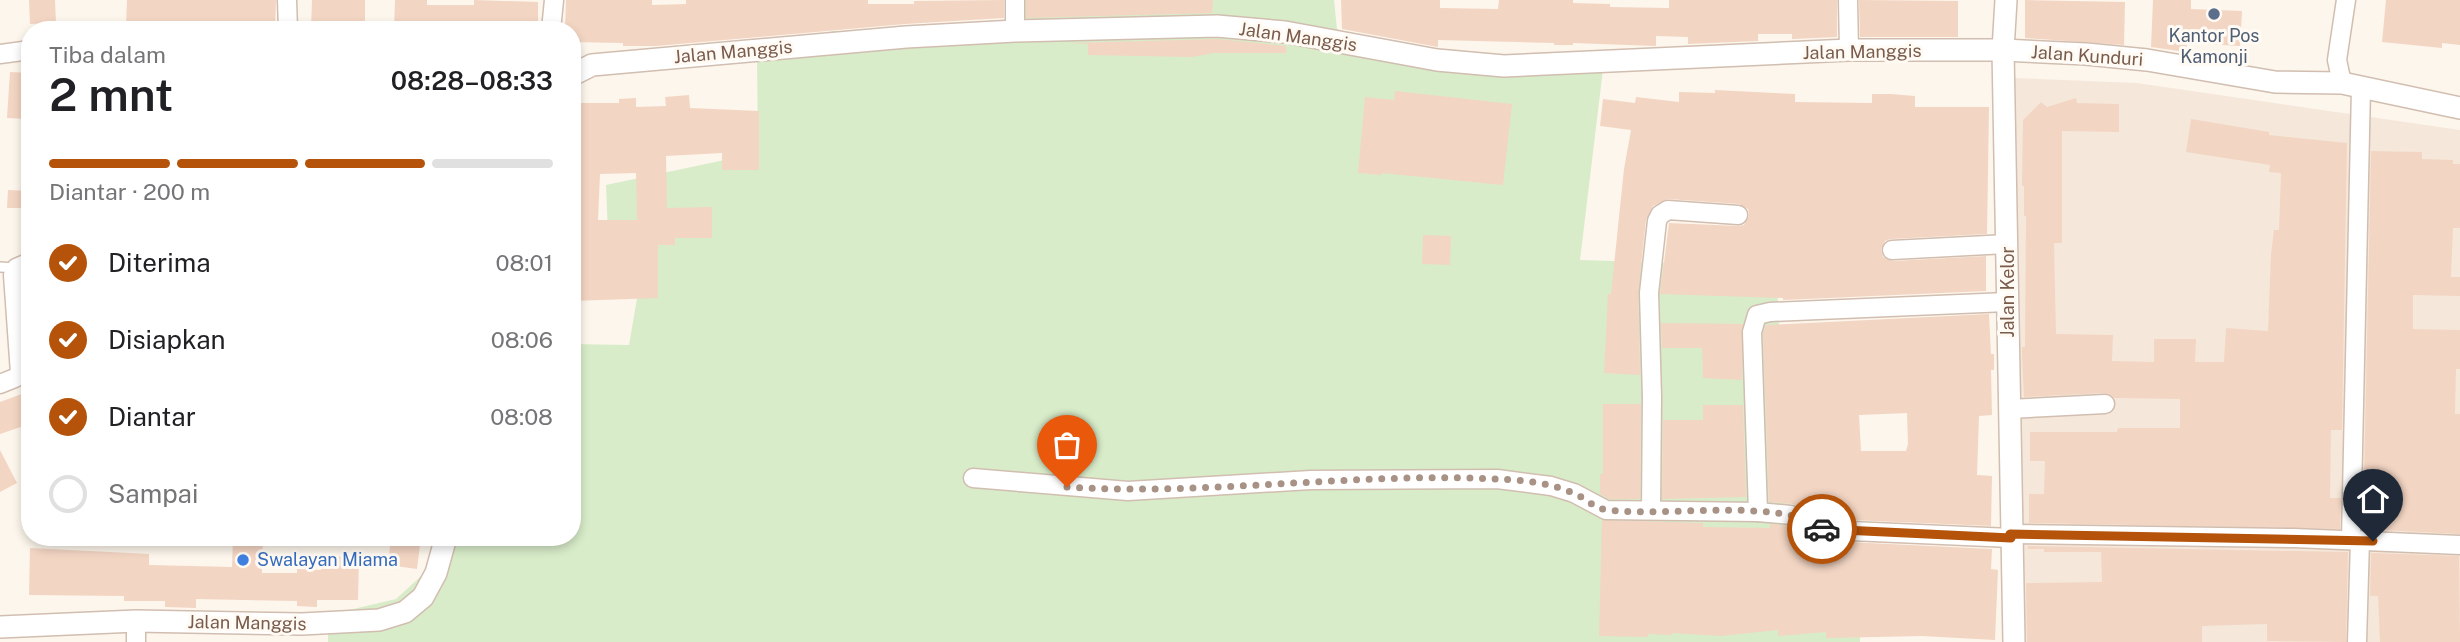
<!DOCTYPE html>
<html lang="id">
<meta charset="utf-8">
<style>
body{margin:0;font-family:"Public Sans",sans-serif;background:#f6f6f6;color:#202124;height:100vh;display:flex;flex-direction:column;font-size:26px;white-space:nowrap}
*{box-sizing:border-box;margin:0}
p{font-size:23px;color:#757577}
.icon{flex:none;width:38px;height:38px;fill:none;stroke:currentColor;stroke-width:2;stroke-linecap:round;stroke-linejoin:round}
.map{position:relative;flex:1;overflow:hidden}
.details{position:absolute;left:21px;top:21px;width:560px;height:525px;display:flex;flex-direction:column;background:#fff;border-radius:28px;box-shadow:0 4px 10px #0003}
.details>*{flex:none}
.pin{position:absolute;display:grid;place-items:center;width:60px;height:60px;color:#fff;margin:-72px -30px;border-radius:50% 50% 50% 0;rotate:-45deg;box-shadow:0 0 7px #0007}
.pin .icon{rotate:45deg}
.courier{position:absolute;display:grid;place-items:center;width:70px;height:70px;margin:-35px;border:5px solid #b45309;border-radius:50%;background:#fff;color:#222;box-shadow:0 2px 9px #0007}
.head em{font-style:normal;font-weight:600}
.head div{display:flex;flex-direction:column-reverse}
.head{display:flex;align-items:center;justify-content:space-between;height:119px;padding:0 28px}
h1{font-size:46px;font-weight:600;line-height:52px}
.bar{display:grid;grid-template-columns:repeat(4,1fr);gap:10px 7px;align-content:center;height:84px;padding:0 28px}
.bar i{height:9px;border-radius:5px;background:#e0e0e0}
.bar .active{background:#b45309}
.bar p{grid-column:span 4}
ol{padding:0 28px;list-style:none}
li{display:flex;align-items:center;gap:21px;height:77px}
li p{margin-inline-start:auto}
li .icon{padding:7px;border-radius:50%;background:#b45309;color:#fff;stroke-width:4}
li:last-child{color:#757577}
li i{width:38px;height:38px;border:4px solid #e0e0e0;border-radius:50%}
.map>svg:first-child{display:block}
</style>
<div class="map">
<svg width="2460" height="642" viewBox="0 0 2460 642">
<rect width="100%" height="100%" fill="#fdf6ec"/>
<polygon fill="#f5e8da" points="2015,78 2137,83 2460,130 2460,642 2025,642"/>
<polygon fill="#d8ecc9" points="1010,0 1334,0 1337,29 1381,52 1604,61 1580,260 1776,266 1788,500 1802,601 1860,598 1860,642 328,642 328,615 396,599 455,545 456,537 572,537 572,344 629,345 644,258 608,234 606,185 758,153 757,56 833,31 1011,30"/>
<g fill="#f3d5c3" fill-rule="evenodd">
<polygon points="29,0 55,0 56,23 30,24"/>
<polygon points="127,0 276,0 275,30 168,30 126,26"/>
<polygon points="312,0 365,0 365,30 311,30"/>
<polygon points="395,0 427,0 427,5 474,5 474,0 538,2 538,30 394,30"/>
<polygon points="566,0 652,0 652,5 686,4 686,0 868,0 868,4 914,4 914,1 1004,0 1004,18 905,24 656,46 623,46 623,43 572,42 572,30 565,30"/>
<polygon points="1026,0 1213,0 1212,13 1026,18"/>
<polygon points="1341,0 1440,0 1440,8 1498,9 1499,0 1573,0 1573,3 1610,4 1610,7 1669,8 1669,0 1837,0 1837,37 1792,39 1792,34 1758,34 1758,41 1688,44 1688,37 1656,36 1656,46 1573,43 1573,45 1554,45 1554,43 1438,40 1438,47 1342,29"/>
<polygon points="1859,0 1958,1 1958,37 1860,37"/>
<polygon points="2025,0 2125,2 2124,45 2025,38"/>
<polygon points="2153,0 2191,0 2191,9 2242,11 2240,46 2187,43 2186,52 2151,47"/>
<polygon points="2386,0 2460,0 2460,45 2442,43 2442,48 2382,42"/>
<polygon points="1217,39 1286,46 1286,53 1214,53 1192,57 1088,55 1088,44 1070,43"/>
<polygon points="10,72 30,73 27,119 7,118"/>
<polygon points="1715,90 1795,94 1795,102 1872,103 1872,94 1891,94 1915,96 1915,107 1989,107 1987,234 1891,239 1885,241 1881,250 1883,257 1893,261 1986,256 1986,291 1783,300 1783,298 1660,294 1669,223 1738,226 1744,225 1749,216 1748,209 1739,204 1668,199 1653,206 1646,220 1638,293 1640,375 1604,373 1608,294 1611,294 1624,169 1631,130 1600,126 1603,99 1635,103 1636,97 1679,102 1679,92 1715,93"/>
<polygon points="1395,91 1512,104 1503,185 1382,173 1382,175 1358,173 1365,97 1394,100"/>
<path d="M689 95 690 108 759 111V170H722V153L666 156 667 208 712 207V238H675V245H658V298L572 301 573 143H580L581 103H619V99L636 98V107L666 106 665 97ZM636 173 637 220H598L600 174Z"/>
<polygon points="2076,98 2077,103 2119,104 2119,132 2062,131 2062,243 2054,243 2056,334 2113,335 2112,361 2154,362 2154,339 2196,339 2195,362 2224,362 2226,328 2268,331 2271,254 2274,230 2279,230 2281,173 2269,172 2270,165 2186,152 2191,119 2269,132 2269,135 2347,143 2342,430 2331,430 2330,498 2341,498 2340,529 2029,523 2029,494 2044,494 2045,461 2030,461 2030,432 2117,432 2118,428 2180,428 2180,399 2114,398 2104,393 2024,397 2022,356 2022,347 2025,347 2026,216 2024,216 2024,186 2022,186 2023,120 2041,102 2047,107"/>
<polygon points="2371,151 2422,152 2422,159 2453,160 2453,164 2460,164 2460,228 2453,228 2451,277 2460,277 2460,296 2413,295 2413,329 2460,330 2460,369 2456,369 2455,414 2460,414 2460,534 2363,529"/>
<polygon points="8,190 30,191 30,208 7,208"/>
<polygon points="1423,235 1451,236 1450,265 1422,264"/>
<path d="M1989 314 1991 354H1994V370H1991L1992 415 1979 416 1977 475 1992 476 1991 526 1829 519 1816 516 1793 504 1769 502 1763 333 1766 325ZM1907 413 1908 444 1906 451H1861L1859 415Z"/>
<polygon points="1661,323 1743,324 1742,380 1703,378 1702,348 1662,348"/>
<polygon points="30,391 30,424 0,434 0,402"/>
<polygon points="1603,404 1641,404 1640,499 1609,499 1600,494 1600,474 1603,474"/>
<polygon points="1703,405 1743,405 1746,497 1662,499 1663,420 1703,420"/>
<polygon points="0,450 17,483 0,492"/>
<polygon points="1602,520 1703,523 1703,527 1770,528 1770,524 1788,526 1807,537 1827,541 1992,549 1991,569 1998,570 1995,640 1922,636 1826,638 1826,632 1778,636 1778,630 1721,636 1672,633 1672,635 1648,634 1648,637 1599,636"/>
<polygon points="233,537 263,537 262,573 297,573 297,569 321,570 322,556 359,557 358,600 317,600 317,607 297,606 297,601 196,599 196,608 165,607 165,601 124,601 124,596 29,595 30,548 149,554 149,565 232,567"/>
<polygon points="391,537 421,537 417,569 388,565"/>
<polygon points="2028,546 2348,552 2346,642 2267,641 2267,624 2202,626 2202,642 2027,642 2026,583 2102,582 2101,552 2044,552 2044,549 2028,549"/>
<polygon points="2371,553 2459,556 2460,642 2380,642 2378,596 2370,596"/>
</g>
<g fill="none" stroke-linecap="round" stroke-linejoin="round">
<defs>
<polyline id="service" points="0,267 16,268"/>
<g id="minor">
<polyline points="287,0 288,30"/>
<polyline points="1015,0 1015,31"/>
<polyline points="1848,0 1849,50"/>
<polyline points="551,30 554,0"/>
<polyline points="0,54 30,50"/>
<polyline points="2342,83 2337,60 2346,0"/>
<polyline points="1892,250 2007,244"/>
<polyline points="0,384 15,378 20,373 13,275 16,268 30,262"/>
<polyline points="2009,409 2105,404"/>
<polyline points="973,478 1128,491 1311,480 1497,479 1551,486 1574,493 1606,510 1758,512 1791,515 1812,527 1828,530 2011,538"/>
<polyline points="1651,510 1652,397 1649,293 1657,221 1660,215 1668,210 1738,215"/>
<polyline points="1758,512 1752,332 1757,315 1770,312 2007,302"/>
<polyline points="2010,534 2294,538 2460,545"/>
<polyline points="2351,540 2361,88"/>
<polyline points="136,642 136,621"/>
<polyline points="2357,642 2360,540"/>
</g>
<g id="tertiary">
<polyline points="2006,0 2003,50 2014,642"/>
<polyline points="572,75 592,65 906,37 1015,31 1217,26 1285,32 1437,60 1504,66 1849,50 2003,50 2086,54 2147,60 2275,82 2342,83 2460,108"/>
<polyline points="0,627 136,621 302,624 379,620 405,612 423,597 436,573 446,537"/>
</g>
</defs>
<use href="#service" stroke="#d1beb0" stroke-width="12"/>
<use href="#minor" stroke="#d1beb0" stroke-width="21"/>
<use href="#tertiary" stroke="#d1beb0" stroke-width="24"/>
<use href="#service" stroke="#fff" stroke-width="9"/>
<use href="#minor" stroke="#fff" stroke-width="18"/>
<use href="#tertiary" stroke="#fff" stroke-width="21"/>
</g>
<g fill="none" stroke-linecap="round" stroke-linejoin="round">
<path stroke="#a89285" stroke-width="7" stroke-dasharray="0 12.6" d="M1067 487C1210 496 1354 472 1497 479 1523 480 1552 483 1575 494 1587 499 1595 509 1608 510 1668 516 1729 504 1789 515 1801 517 1810 526 1822 529"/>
<polyline stroke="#b45309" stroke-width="9" points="1822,529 2011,538 2010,534 2373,541"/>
</g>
<circle fill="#5c6f8a" stroke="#fffaf3" stroke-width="2.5" cx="2214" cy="14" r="7"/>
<circle fill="#3f7fe0" stroke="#fffaf3" stroke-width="2.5" cx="243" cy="560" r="7"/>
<g text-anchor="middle" stroke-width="6" stroke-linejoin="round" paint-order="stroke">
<g font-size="18" fill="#4e5e75" stroke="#fffaf3">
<text x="2214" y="42">Kantor Pos<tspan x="2214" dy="21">Kamonji</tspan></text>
</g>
<g font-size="18" fill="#7a5c4d" stroke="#fffaf3">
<text transform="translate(1298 37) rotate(8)" y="6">Jalan Manggis</text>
<text transform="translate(733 52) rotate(-5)" y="6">Jalan Manggis</text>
<text transform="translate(1862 52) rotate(-1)" y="6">Jalan Manggis</text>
<text transform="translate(2087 56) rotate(4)" y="6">Jalan Kunduri</text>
<text transform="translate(2008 292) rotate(-90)" y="6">Jalan Kelor</text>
<text transform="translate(247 623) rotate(1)" y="6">Jalan Manggis</text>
</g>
<g font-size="18" fill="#366cbe" stroke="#fffaf3" text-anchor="start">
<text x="257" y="566">Swalayan Miama</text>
</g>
</g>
</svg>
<div class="pin" style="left:1067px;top:487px;background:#ea580c"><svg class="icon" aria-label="bag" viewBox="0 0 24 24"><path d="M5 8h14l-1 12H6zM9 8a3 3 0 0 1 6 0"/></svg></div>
<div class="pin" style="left:2373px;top:541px;background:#1f2937"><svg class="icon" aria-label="home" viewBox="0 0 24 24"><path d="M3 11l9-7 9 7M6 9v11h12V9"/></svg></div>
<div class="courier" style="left:1822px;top:529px"><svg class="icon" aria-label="car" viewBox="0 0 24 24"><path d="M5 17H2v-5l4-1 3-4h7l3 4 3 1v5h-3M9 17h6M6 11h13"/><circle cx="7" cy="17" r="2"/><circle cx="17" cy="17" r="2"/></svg></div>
<section class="details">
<div class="head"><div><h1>2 mnt</h1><p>Tiba dalam</p></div><em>08:28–08:33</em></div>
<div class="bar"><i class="active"></i><i class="active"></i><i class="active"></i><i></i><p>Diantar · 200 m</p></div>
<ol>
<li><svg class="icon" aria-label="check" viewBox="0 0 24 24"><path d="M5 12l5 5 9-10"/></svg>Diterima<p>08:01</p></li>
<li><svg class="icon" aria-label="check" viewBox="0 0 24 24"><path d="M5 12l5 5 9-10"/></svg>Disiapkan<p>08:06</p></li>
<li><svg class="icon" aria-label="check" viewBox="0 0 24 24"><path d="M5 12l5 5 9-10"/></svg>Diantar<p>08:08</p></li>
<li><i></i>Sampai</li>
</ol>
</section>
</div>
